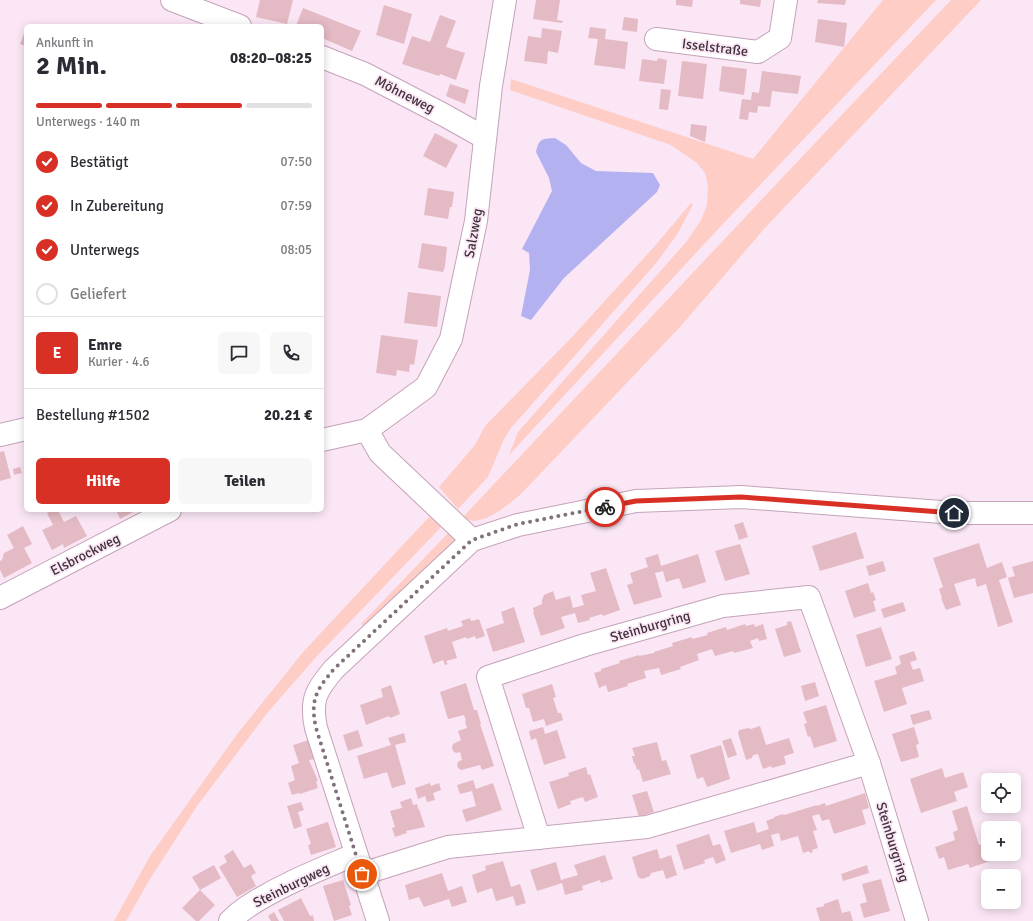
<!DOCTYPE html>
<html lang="de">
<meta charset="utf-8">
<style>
body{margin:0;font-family:Signika,sans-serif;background:#f7f7f7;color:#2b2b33;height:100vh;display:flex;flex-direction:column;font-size:15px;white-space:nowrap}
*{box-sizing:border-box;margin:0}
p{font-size:13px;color:#7c7c81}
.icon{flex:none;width:22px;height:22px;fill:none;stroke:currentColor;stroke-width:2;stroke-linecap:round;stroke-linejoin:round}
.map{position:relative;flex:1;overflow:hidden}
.sheet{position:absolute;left:24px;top:24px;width:300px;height:488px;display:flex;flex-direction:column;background:#fff;border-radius:6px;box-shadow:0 2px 10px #0003}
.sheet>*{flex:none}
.controls{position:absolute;left:981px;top:773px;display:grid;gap:8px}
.controls a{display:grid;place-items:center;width:40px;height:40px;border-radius:6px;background:#fff;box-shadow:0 2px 10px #0003;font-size:20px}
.pin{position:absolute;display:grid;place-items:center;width:34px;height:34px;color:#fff;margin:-17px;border:2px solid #fff;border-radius:50%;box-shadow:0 1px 4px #0007}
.courier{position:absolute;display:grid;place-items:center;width:40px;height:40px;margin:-20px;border:3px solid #d93025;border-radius:50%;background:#fff;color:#222;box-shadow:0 1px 5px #0007}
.summary em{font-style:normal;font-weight:800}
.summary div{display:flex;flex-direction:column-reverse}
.summary{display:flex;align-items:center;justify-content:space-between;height:68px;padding:0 12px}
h1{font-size:26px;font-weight:800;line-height:30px}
.bar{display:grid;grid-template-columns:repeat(4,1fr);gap:6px 4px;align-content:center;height:48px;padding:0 12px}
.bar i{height:5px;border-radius:3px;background:#e1e1e2}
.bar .selected{background:#d93025}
.bar p{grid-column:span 4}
.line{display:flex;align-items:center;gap:10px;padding:0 12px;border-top:1px solid #e1e1e2}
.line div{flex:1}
.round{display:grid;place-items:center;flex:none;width:42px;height:42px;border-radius:6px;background:#f7f7f7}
ol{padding:0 12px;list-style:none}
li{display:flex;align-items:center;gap:12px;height:44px}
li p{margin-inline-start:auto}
li .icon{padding:4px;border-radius:50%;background:#d93025;color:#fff;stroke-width:4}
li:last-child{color:#7c7c81}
li i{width:22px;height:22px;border:2px solid #e1e1e2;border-radius:50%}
.action{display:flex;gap:8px;margin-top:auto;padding:8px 12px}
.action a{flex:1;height:46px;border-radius:6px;background:#d93025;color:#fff;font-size:16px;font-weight:800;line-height:46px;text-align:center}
.action a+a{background:#f7f7f7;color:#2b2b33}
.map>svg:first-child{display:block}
</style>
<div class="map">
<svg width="1033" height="921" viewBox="0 0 1033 921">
<rect width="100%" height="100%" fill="#fbe6f5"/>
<g fill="#fdcdc6">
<polygon points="883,0 936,0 720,227 509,455 518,432 687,241 701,220 707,205 708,186 705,173 697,163 671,145 510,90 511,79 753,159"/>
<path d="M951 0H981L764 229 680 327 520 495C507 505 480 530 463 517L798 161Z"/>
<polygon points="691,203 693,204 678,233 657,262 511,428 504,439 488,477 458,509 439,487 475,445 485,426 572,337 654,247"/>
<polygon points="435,516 445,523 318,655 268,712 197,806 150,879 126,921 114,921 150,856 238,733 304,651 429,517"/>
<polygon points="453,528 455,537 455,544 366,629 361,624"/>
</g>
<path fill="#b4b1f1" d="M555 138 566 145 581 163 596 171 653 173 660 185 657 192 564 278 531 320 521 316 530 270 529 253 522 249 552 191 549 178 536 152C539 138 542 139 555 138Z"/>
<g fill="#e4bac4">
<polygon points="260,0 293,0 287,24 256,17"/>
<polygon points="536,0 560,0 557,20 563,21 562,23 533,19"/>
<polygon points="676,0 693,0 692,7 676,5"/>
<polygon points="740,0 761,0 760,7 740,4"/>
<polygon points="818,0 846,0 845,5 817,3"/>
<polygon points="384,5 412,14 404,44 376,35"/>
<polygon points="303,8 361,31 352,51 322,38 322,26 296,26"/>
<polygon points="440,15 456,21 446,47 465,53 456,80 440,74 439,76 402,64 412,36 430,42"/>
<polygon points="624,17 638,19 637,32 622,30"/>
<polygon points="818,19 847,23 844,47 815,42"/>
<polygon points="590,27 606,29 605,39 628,42 625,69 594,65 598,39 588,38"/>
<polygon points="542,28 562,31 558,53 548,51 547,64 524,61 528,36 541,38"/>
<polygon points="26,29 26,46 20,44"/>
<polygon points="658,58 667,60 664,84 639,81 642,59 657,61"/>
<polygon points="682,61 707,64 703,99 678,96"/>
<polygon points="722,66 747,69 744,95 719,91"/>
<polygon points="762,71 801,76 798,94 772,91 770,107 758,106 757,113 749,112 748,120 739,119 742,99 751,100 752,92 759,93"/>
<polygon points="450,84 469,90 465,104 446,96"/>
<polygon points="661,89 671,90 668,110 659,109"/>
<polygon points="691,124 707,126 705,142 690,136"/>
<polygon points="435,133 458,145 446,168 423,156"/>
<polygon points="428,188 454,192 452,207 450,207 448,219 424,215"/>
<polygon points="422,243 447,247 445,266 443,272 418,268"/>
<polygon points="408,292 441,296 437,327 404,323"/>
<polygon points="381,335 418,340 414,365 410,364 409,372 397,370 396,376 376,373"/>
<polygon points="4,451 11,478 0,481 0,452"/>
<polygon points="20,467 22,473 14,475 13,469"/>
<polygon points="52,510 58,510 64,522 76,516 87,536 64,548 63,544 52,550 42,530 53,525 47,513"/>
<polygon points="116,510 137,510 120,519"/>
<polygon points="743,522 748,537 739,540 734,525"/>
<polygon points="23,526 32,544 24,548 32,563 4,578 0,570 0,561 2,560 4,553 14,548 7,535"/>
<polygon points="856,532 864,558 820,571 812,546"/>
<polygon points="979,543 987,568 1002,562 1007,577 999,580 1013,622 998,627 986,584 977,587 975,578 954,584 961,605 946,610 941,598 942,598 939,589 943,587 933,558"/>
<polygon points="740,544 750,574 725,581 715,551"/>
<polygon points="658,554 661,566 698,554 706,582 683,589 679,578 666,582 663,571 655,573 662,597 634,605 627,585 633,583 630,573 648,567 645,558"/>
<polygon points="883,561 886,571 869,576 866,566"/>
<polygon points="1033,561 1033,593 1014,598 1008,578 1015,576 1012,567"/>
<polygon points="606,568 620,610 603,616 602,614 589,618 590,620 578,623 575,613 561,617 565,628 541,636 533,612 534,612 533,608 542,604 542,600 544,595 553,591 556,600 570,596 573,608 584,605 581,595 596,591 590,573"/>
<polygon points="868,583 871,593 873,592 876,600 873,601 876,611 854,618 845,591"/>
<polygon points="903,602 906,611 884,618 881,609"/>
<polygon points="514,607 525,642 493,652 486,629 504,623 501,612"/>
<polygon points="470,618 471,621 479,619 485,636 476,639 475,636 467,639 466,637 452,642 457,658 446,661 448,664 445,665 443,660 433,664 424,636 447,628 448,631 463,626 461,621"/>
<polygon points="791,621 801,652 784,657 775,629 787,625 787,622"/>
<polygon points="745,624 746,626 754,624 755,627 763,624 767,639 759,641 758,638 750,641 753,648 734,653 733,651 715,656 712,649 697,654 699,660 680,667 681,669 661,675 659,668 644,671 646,678 627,684 628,686 608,692 606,685 599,688 594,673 601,671 601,669 620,663 619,661 639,655 639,656 654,653 654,652 673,646 672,643 692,637 692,639 708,635 707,633 726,627 727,630"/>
<polygon points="881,627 892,659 866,667 856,635"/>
<polygon points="914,651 917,660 910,662 913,670 920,668 924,681 902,688 907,704 884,712 874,681 897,674 895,667 901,664 899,656"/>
<polygon points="815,682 819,696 805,701 801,686"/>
<polygon points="466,683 474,710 477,710 481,724 480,724 494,766 482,770 480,765 461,770 458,768 457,764 459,761 462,760 460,752 456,753 453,751 452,747 453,744 461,740 458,731 467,728 465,721 466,721 464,715 448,719 440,692"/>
<polygon points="552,684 556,697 553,698 558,713 561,713 563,720 546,726 544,719 533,722 529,708 526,708 522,694"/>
<polygon points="391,685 400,714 390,718 389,716 366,725 360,705 383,697 381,689"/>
<polygon points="826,705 837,741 814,748 810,736 808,737 804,724 807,723 803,712"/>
<polygon points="929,710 932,719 913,725 910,715"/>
<polygon points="760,726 766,745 789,738 794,753 784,756 786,764 772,768 771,766 763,769 758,754 753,755 752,758 746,760 738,733 739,730 748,728 751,729"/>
<polygon points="543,727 545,734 557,730 566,758 544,765 536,738 531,740 529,731"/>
<polygon points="914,727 919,744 916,745 919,757 901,762 892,734"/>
<polygon points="358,730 363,746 348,751 343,735"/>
<polygon points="404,733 406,742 395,745 406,784 392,788 387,772 364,779 357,756 391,745 388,738"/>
<polygon points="731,738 737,755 728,758 722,741"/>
<polygon points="309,740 315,759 309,760 318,781 316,781 318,788 300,794 299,793 292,795 288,783 295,780 291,766 299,763 293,745"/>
<polygon points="657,742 662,761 666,760 671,774 643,782 639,769 637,770 635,763 634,764 632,756 635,756 632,748"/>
<polygon points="721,745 730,779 707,787 703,777 697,779 690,755"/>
<polygon points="586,767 588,775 590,774 598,797 585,802 583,797 570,801 571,804 558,809 549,782 569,776 568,773"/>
<polygon points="942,768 945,778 963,772 968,787 954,792 957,801 921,813 910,779"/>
<polygon points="473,780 476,789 493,783 502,810 466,822 462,810 476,806 472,791 460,794 457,785"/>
<polygon points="430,783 431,786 439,783 441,790 433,793 435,800 427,802 425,796 418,799 415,788"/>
<polygon points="647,791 654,812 639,817 632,795"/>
<polygon points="865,793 869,808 862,810 866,824 834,834 829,819 822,821 819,814 812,816 817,830 813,831 818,848 812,850 813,852 810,853 809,851 803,853 798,836 781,841 779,833 771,835 774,846 762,850 760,844 731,853 724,831 754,822 757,833 769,829 766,821 774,818 774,817 783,814 784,815 817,805 817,806 825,803 826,806"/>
<polygon points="411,798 413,805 417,804 418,809 419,809 425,827 406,831 407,833 395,837 392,828 395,827 390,811 402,808 400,802"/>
<polygon points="301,802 304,810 298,812 302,826 294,829 287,806"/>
<polygon points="967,806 979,845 988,842 988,852 990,861 970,868 968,864 948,870 944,857 939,859 935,847 955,840 953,832 958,830 952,811"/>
<polygon points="328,822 336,847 311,855 308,845 311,844 306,829"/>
<polygon points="709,834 713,846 720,844 726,860 716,864 713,857 704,860 705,863 684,870 676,845"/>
<polygon points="657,849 660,859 671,855 677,875 666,879 663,870 651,873 650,876 642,879 638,877 632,857"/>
<polygon points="233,850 244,868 251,864 256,873 251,876 256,886 237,897 219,867 227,862 224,856"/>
<polygon points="605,855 613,879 601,883 600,880 582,886 583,890 565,895 562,883 537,891 530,870 556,862 561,880 578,875 574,865"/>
<polygon points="503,861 511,887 520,884 526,903 516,906 513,896 496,901 492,888 477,893 472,875 486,870 485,866"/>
<polygon points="214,865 221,878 200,890 215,905 199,921 196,921 182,908 200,890 192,877"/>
<polygon points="867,865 869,873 843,881 841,874"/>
<polygon points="442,873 448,891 462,886 467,902 452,907 449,899 424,907 419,897 409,900 405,885"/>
<polygon points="881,879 890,911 864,918 860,904 867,902 862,884"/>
<polygon points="343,880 351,905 349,906 352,915 334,921 323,886"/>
<polygon points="301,898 310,916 313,915 314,921 284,921 278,910"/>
<polygon points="838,899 842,913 850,911 853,921 820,921 816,908 824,906 824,904"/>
<polygon points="274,912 279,921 271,921 268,916"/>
</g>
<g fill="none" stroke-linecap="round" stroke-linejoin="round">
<defs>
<g id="minor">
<polyline points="172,0 240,26"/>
<polyline points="656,39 758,52 780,38 786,0"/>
<polyline points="322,57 365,74 444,115 485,138"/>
<polyline points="367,430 380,453 472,540"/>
<polyline points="0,435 26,429"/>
<polyline points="322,440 367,430 426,387 451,339 476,221 491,86 505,0"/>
<polyline points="0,598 170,510"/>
<polyline points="539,838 488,677 585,645 723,606 809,597 869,763"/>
<polyline points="362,874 448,847 647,827 869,763 917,921"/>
<path d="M230 921C235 916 241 911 247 907 280 885 319 870 356 854"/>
<path d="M378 921 316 728C310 700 316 690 334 669L472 540 518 525 636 501 741 497 955 513H1033"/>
</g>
</defs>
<use href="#minor" stroke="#c4a3ba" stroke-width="24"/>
<use href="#minor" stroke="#fff" stroke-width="22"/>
</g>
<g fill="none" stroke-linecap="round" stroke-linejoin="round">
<path stroke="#81717c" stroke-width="4" stroke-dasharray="0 7.2" d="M362 874 316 728C310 700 316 690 334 669L472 540 518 524 605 507"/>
<polyline stroke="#d93025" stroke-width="5" points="605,507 636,501 741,497 954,513"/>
</g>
<g text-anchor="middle" stroke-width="3.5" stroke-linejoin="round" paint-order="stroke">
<g font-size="14" fill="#3f323b" stroke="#fbe6f5">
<text transform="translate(715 47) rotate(7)" y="5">Isselstraße</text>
<text transform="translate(405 94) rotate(27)" y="5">Möhneweg</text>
<text transform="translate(473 233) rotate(-80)" y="5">Salzweg</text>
<text transform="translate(85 554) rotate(-27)" y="5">Elsbrockweg</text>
<text transform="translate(650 626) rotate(-16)" y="5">Steinburgring</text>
<text transform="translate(893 842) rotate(73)" y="5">Steinburgring</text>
<text transform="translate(291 885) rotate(-26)" y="5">Steinburgweg</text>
</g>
</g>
</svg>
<div class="controls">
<a><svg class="icon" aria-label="locate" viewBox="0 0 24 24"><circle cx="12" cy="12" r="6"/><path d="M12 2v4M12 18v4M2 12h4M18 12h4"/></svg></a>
<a>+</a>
<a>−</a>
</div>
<div class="pin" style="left:362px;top:874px;background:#ea580c"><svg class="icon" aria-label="bag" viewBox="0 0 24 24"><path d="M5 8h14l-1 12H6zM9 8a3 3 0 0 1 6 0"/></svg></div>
<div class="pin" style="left:954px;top:513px;background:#1f2937"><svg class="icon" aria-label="home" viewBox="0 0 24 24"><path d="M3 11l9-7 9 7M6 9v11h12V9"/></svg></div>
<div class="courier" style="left:605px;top:507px"><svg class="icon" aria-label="bike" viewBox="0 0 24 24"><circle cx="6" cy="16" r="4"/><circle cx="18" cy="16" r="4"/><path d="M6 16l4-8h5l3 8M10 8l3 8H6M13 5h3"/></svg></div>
<section class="sheet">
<div class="summary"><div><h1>2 Min.</h1><p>Ankunft in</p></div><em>08:20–08:25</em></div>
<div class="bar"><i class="selected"></i><i class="selected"></i><i class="selected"></i><i></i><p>Unterwegs · 140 m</p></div>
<ol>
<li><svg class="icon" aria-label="check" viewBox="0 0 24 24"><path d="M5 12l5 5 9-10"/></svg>Bestätigt<p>07:50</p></li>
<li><svg class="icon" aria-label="check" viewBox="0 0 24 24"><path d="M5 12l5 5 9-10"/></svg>In Zubereitung<p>07:59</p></li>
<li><svg class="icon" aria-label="check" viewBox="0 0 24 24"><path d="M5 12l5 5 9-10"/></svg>Unterwegs<p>08:05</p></li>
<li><i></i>Geliefert</li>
</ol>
<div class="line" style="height:72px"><b class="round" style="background:#d93025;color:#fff">E</b><div><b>Emre</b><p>Kurier · 4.6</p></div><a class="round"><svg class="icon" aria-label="chat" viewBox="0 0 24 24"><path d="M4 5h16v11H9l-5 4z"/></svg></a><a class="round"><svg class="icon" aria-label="phone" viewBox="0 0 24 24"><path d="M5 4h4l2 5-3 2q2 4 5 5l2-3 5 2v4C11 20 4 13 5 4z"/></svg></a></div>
<div class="line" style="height:52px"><div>Bestellung #1502</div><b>20.21 €</b></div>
<div class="action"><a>Hilfe</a><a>Teilen</a></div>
</section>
</div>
